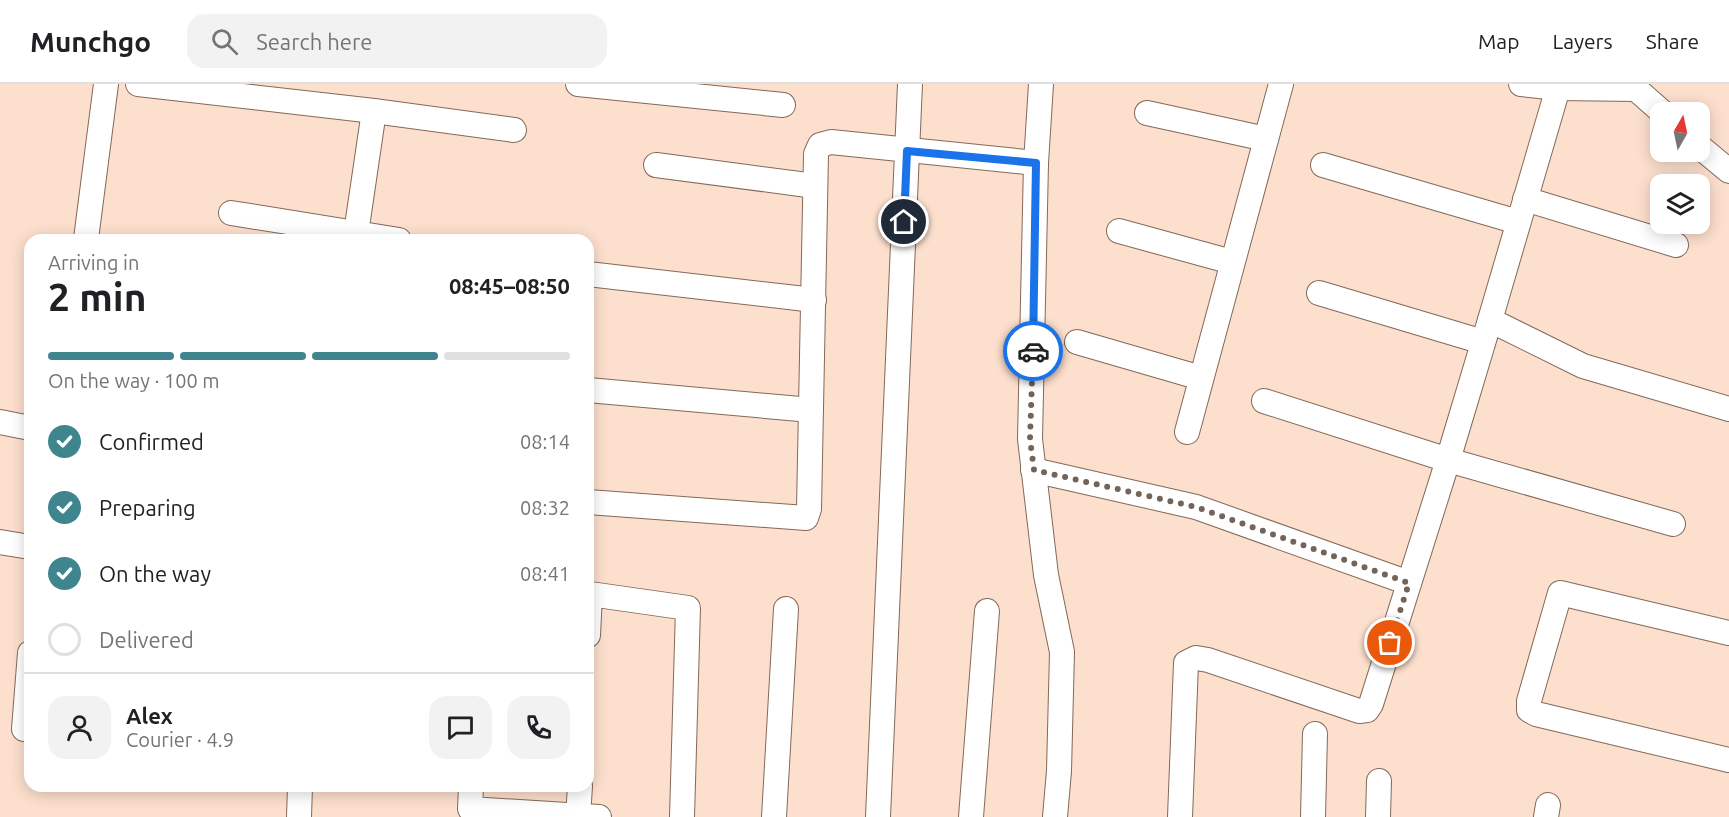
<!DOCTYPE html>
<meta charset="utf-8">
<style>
body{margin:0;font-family:Ubuntu,sans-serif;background:#f2f2f2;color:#202124;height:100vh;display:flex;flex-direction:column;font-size:22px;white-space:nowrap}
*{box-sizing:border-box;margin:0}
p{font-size:20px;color:#757577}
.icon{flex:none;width:33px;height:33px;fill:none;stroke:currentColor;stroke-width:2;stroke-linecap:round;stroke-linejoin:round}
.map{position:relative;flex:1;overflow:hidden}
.details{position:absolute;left:24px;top:150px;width:570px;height:558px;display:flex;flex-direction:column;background:#fff;border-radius:18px;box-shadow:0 3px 15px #0003}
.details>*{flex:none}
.needle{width:39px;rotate:9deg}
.buttons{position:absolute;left:1650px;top:18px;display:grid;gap:12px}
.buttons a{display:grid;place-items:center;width:60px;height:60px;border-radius:12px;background:#fff;box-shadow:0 3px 15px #0003;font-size:30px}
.pin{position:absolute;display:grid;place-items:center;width:51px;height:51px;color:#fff;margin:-26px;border:3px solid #fff;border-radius:50%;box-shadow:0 2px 6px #0007}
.courier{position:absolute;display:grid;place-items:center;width:60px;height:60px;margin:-30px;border:4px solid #1a73e8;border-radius:50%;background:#fff;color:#222;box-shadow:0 2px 8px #0007}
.head em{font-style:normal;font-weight:700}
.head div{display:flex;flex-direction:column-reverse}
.head{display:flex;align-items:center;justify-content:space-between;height:102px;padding:0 24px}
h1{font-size:39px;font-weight:700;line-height:45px}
.bar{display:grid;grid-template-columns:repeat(4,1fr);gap:9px 6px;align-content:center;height:72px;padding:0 24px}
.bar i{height:8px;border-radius:4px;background:#e0e0e0}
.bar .selected{background:#3e858d}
.bar p{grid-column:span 4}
.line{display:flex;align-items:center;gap:15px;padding:0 24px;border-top:2px solid #e0e0e0}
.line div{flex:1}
.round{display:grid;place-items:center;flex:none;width:63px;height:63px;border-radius:18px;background:#f2f2f2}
ol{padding:0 24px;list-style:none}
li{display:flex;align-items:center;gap:18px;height:66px}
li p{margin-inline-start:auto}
li .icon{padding:6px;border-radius:50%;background:#3e858d;color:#fff;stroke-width:4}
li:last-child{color:#757577}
li i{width:33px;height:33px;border:3px solid #e0e0e0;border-radius:50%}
header{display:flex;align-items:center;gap:36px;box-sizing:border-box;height:84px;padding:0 30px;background:#fff;border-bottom:2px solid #e0e0e0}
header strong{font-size:28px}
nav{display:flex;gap:33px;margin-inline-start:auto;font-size:21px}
.search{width:420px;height:54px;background:#f2f2f2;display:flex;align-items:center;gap:15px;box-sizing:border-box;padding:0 21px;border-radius:18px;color:#757577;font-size:22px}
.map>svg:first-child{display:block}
</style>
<header>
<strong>Munchgo</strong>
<div class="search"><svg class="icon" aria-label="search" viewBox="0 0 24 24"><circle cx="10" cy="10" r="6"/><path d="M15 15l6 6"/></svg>Search here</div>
<nav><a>Map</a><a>Layers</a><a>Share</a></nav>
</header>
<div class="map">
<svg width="1729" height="733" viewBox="0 0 1729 733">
<rect width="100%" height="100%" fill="#fddfcd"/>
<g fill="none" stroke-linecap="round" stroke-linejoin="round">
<defs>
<g id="minor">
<polyline points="138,0 374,27 514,46"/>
<polyline points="578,0 783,21"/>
<polyline points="1041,0 1036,79 1030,355 1046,491 1062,568 1059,687 1055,733"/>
<polyline points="1521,0 1558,4 1636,5 1662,28"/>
<polyline points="1558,4 1490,236 1583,282 1729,325"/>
<polyline points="1147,29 1266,55"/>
<polyline points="1700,63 1729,87"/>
<polyline points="656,81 815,102"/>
<polyline points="1323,81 1518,138"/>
<polyline points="1525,115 1676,161"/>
<polyline points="231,129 399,156"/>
<polyline points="1119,147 1232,178"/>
<polyline points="86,155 106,0"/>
<polyline points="355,156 374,27"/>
<polyline points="588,190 814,216"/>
<polyline points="1319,209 1483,258"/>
<polyline points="1077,258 1201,294"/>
<polyline points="588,306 811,326"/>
<polyline points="1264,317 1448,376 1673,440"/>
<polyline points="0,338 30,344"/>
<polyline points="1187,348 1281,0"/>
<polyline points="1033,386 1196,423 1409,499"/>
<polyline points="588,418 806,434 809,425 816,70 820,61 831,58 1036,79"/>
<polyline points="0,458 30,463"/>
<polyline points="1729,549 1560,509 1529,617 1529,626 1536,630 1729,676"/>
<polyline points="588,551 590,510 688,524 682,733"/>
<polyline points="24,645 30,569"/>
<polyline points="471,702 470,725 599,733"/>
<polyline points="299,733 300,702"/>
<polyline points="578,733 580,702"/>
<polyline points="774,733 786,525"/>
<polyline points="878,733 910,0"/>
<polyline points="971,733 987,527"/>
<polyline points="1180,733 1186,579 1196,574 1208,576 1359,627 1367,626 1371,620 1448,376 1490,236"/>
<polyline points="1313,733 1315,650"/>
<polyline points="1378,733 1379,697"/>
<polyline points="1546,733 1548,721"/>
</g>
</defs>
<use href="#minor" stroke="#836958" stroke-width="26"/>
<use href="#minor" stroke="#fff" stroke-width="24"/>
</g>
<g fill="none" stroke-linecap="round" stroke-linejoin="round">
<polyline stroke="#746358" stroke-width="6" stroke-dasharray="0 10.8" points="1033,267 1030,355 1034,386 1196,423 1409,499 1390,559"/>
<polyline stroke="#1a73e8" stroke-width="8" points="904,138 907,67 1036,79 1033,267"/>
</g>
</svg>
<div class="buttons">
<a><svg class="needle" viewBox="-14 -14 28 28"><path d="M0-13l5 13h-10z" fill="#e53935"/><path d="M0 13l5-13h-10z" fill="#757577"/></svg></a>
<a><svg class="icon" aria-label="layers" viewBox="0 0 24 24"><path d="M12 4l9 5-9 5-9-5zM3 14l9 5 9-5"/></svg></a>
</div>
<div class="pin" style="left:1390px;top:559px;background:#ea580c"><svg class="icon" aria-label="bag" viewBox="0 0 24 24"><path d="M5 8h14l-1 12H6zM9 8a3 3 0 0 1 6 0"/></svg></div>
<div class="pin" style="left:904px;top:138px;background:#1f2937"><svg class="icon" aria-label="home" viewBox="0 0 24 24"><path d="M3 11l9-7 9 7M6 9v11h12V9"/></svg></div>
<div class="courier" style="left:1033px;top:267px"><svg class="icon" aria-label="car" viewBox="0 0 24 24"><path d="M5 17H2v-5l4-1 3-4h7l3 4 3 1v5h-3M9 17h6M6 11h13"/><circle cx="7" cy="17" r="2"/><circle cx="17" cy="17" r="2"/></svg></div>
<section class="details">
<div class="head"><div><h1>2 min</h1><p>Arriving in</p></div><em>08:45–08:50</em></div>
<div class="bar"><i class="selected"></i><i class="selected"></i><i class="selected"></i><i></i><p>On the way · 100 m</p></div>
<ol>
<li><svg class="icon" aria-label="check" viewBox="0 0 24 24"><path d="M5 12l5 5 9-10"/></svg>Confirmed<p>08:14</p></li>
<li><svg class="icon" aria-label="check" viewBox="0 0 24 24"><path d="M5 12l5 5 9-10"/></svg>Preparing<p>08:32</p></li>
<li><svg class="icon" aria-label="check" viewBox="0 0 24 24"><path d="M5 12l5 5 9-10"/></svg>On the way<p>08:41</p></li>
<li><i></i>Delivered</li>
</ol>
<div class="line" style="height:108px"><a class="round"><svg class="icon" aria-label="person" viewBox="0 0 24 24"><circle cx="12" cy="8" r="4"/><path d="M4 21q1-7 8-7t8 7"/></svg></a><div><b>Alex</b><p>Courier · 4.9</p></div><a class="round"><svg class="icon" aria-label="chat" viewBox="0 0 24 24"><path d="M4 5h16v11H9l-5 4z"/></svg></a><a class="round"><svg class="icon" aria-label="phone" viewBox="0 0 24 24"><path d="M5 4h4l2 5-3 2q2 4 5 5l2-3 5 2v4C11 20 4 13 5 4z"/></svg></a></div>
</section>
</div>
